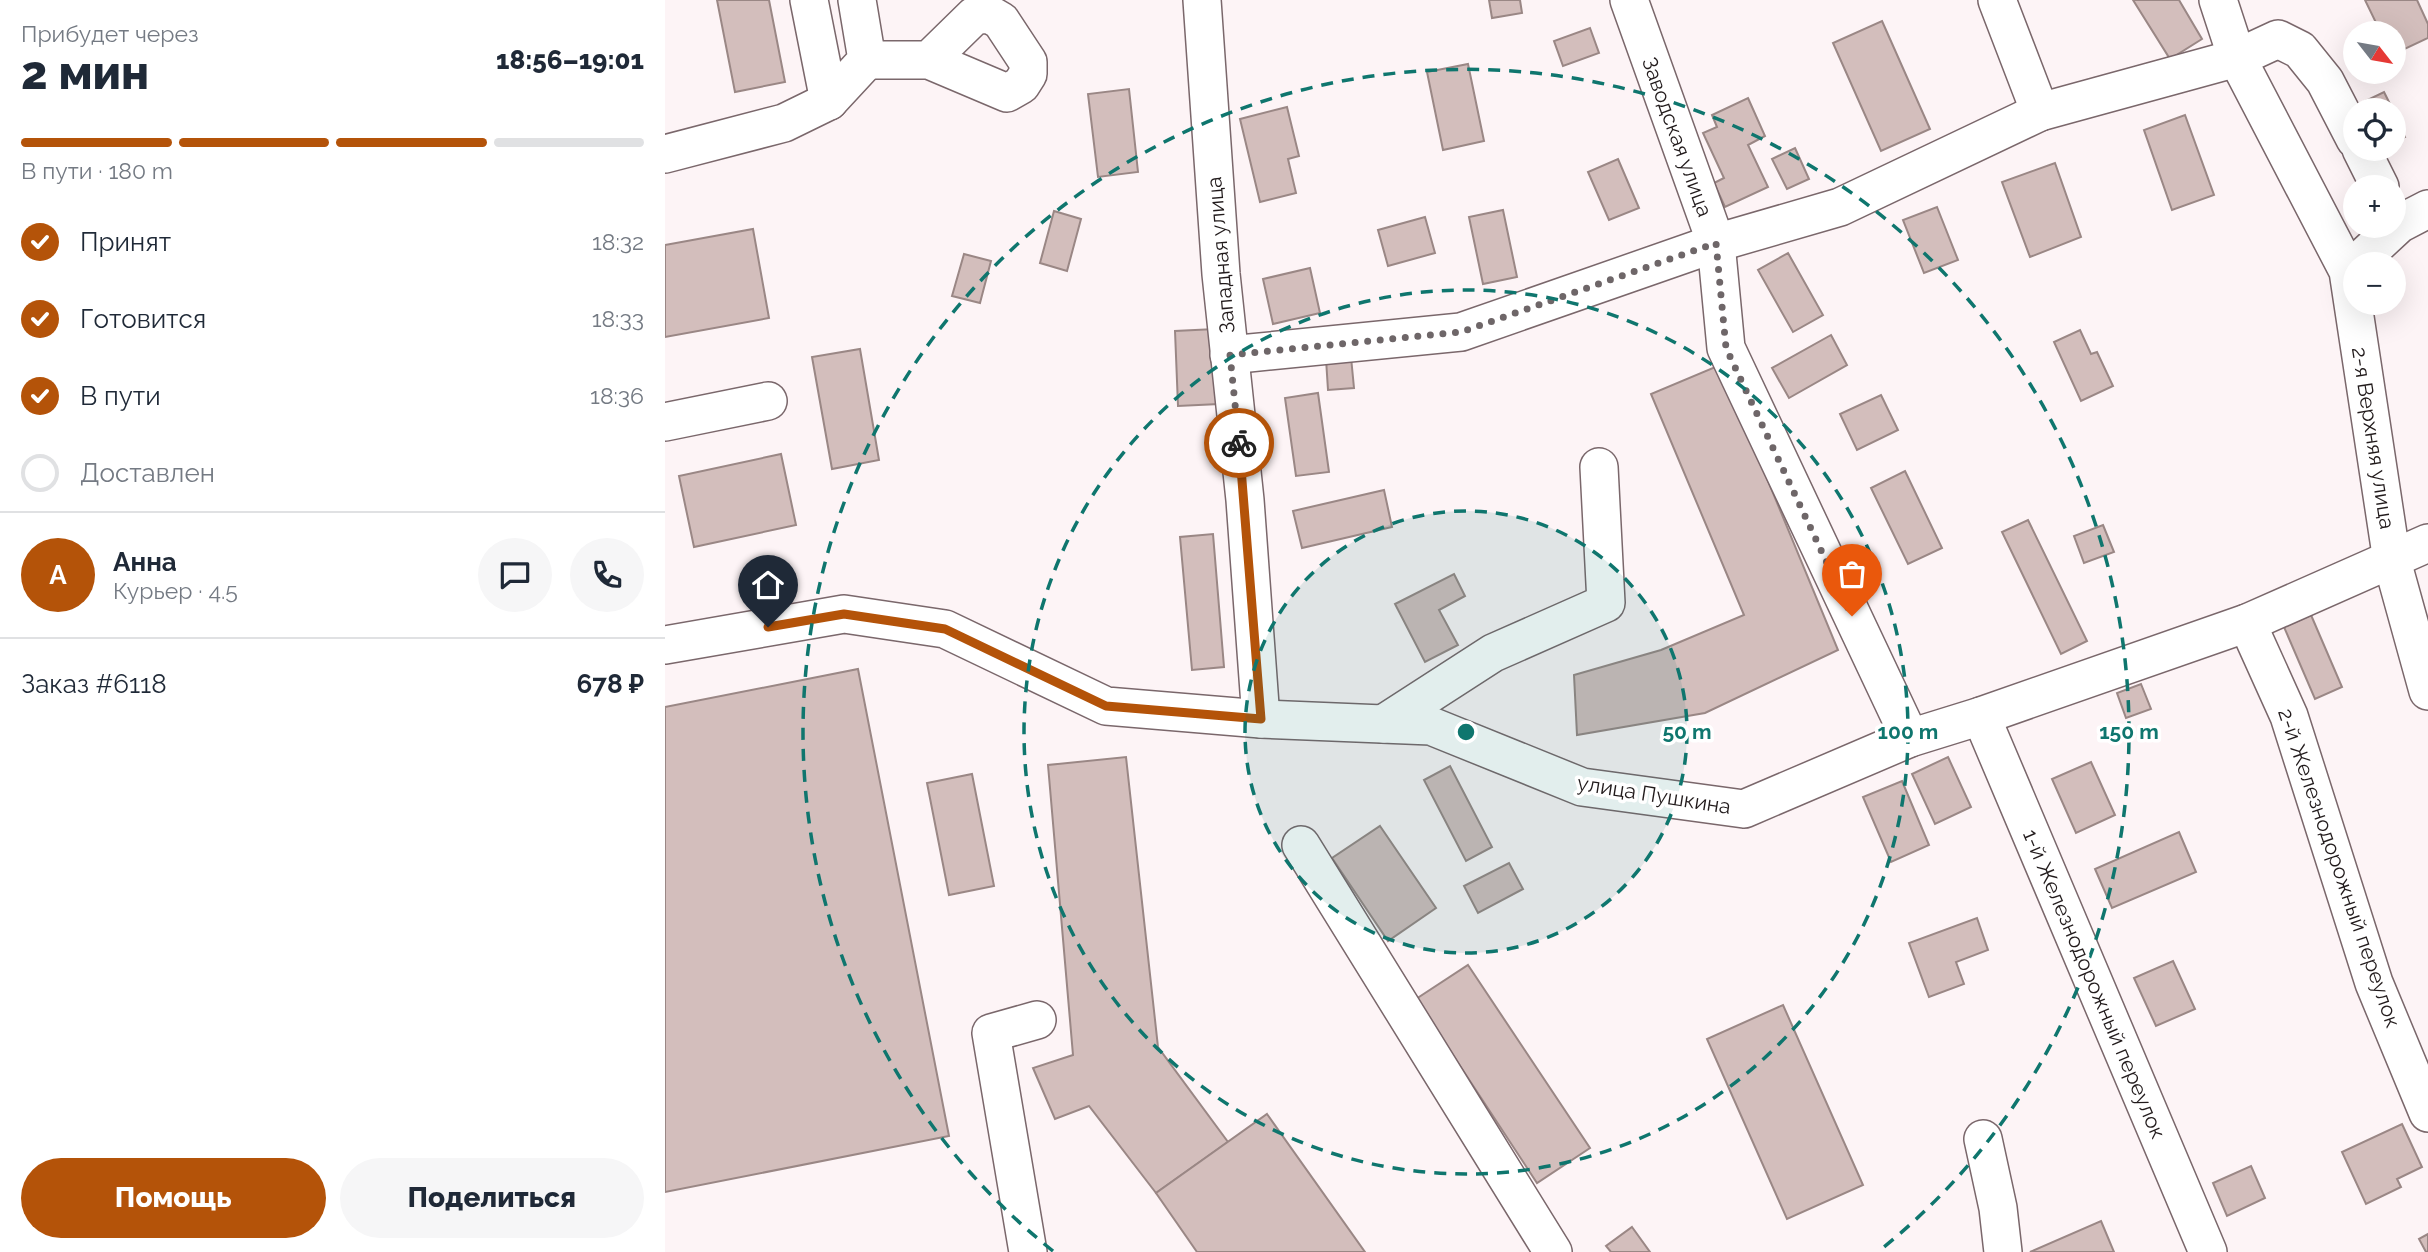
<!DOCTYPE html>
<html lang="ru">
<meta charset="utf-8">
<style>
body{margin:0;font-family:Raleway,sans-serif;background:#f6f6f7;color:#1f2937;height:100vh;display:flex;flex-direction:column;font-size:26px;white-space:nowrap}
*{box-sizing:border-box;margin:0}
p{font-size:23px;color:#747a83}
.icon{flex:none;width:38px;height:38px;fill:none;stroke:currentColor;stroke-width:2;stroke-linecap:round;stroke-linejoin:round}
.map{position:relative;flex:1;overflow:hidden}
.sheet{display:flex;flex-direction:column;background:#fff;width:665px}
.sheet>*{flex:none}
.needle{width:46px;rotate:121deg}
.buttons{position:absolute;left:1678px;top:21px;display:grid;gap:14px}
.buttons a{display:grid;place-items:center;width:63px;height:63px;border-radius:50%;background:#fff;box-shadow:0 7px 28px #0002;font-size:35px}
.pin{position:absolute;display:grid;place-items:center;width:60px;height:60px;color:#fff;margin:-72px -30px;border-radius:50% 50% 50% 0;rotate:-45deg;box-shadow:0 0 7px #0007}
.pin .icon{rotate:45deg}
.courier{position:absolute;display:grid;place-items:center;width:70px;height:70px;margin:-35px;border:5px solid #b45309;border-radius:50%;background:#fff;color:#222;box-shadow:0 2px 9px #0007}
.overview em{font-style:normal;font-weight:800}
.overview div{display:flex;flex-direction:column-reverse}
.overview{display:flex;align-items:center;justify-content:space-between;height:119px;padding:0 21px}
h1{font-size:46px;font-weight:800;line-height:52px}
.bar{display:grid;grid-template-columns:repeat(4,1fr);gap:10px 7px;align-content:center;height:84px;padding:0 21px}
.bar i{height:9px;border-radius:5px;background:#e0e1e3}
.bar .active{background:#b45309}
.bar p{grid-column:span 4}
.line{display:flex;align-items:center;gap:18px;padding:0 21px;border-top:2px solid #e0e1e3}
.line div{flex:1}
.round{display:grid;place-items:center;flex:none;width:74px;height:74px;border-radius:37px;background:#f6f6f7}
ol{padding:0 21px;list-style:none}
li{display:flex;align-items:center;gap:21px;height:77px}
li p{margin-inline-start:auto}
li .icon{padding:7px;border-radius:50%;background:#b45309;color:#fff;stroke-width:4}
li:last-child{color:#747a83}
li i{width:38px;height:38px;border:4px solid #e0e1e3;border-radius:50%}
.action{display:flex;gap:14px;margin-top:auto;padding:14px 21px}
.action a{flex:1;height:80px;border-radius:42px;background:#b45309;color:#fff;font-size:28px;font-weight:800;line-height:80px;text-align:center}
.action a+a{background:#f6f6f7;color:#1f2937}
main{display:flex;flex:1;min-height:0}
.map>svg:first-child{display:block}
</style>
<main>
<section class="sheet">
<div class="overview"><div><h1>2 мин</h1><p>Прибудет через</p></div><em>18:56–19:01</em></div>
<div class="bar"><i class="active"></i><i class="active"></i><i class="active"></i><i></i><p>В пути · 180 m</p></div>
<ol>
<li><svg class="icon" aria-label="check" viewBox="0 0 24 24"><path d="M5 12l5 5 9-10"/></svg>Принят<p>18:32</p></li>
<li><svg class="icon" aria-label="check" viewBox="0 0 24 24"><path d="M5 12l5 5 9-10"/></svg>Готовится<p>18:33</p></li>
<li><svg class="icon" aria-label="check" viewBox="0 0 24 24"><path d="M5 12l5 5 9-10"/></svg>В пути<p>18:36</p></li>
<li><i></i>Доставлен</li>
</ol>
<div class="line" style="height:126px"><b class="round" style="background:#b45309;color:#fff">А</b><div><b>Анна</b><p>Курьер · 4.5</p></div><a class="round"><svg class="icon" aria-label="chat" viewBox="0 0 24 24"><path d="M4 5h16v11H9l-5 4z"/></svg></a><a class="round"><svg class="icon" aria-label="phone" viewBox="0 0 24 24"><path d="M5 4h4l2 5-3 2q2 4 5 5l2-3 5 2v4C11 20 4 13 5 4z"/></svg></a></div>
<div class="line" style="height:91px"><div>Заказ #6118</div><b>678 ₽</b></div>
<div class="action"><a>Помощь</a><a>Поделиться</a></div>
</section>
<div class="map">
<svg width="1763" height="1252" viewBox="0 0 1763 1252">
<rect width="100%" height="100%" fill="#fdf4f6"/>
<g fill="#d3bebc" stroke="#9a8785" stroke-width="2">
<polygon points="52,0 104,0 120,82 70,92"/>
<polygon points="824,0 855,0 857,13 827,18"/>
<polygon points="1468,0 1514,0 1537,39 1505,59"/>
<polygon points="1700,0 1752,0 1763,24 1763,38 1729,54 1729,33 1716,33"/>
<polygon points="1217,21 1265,129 1216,151 1168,43"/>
<polygon points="925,28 934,53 898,66 889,41"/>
<polygon points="803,64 819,141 778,150 762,72"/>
<polygon points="464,89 473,172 433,177 423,94"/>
<polygon points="1719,92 1728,110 1692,110 1690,106"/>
<polygon points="1083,98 1100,136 1083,145 1103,187 1060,207 1049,183 1059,178 1038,133 1052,127 1047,115"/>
<polygon points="622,107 634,156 623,159 631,193 595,202 575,119"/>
<polygon points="1729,113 1740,137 1729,142"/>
<polygon points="1520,115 1549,195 1507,210 1479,130"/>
<polygon points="1130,148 1144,179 1122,189 1107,159"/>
<polygon points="953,159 974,208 944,220 923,172"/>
<polygon points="1390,163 1416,237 1365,257 1337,182"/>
<polygon points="1272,207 1293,260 1259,273 1238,220"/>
<polygon points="838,210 852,277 818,284 804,217"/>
<polygon points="389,211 416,219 402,271 375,263"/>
<polygon points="760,217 770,253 723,266 713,230"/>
<polygon points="88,229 104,318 0,337 0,245"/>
<polygon points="1123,253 1158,315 1128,332 1093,270"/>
<polygon points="299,254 326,261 315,303 287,296"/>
<polygon points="645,268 655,313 608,324 598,279"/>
<polygon points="550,329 554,404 513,406 510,331"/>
<polygon points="1415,330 1426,354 1432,352 1448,386 1416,401 1389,342"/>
<polygon points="1166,335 1182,365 1124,398 1107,368"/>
<polygon points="195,349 214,460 167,469 147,357"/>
<polygon points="686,357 689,388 663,390 661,359"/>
<polygon points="1055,365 1173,650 1040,713 912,735 909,675 996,650 1079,615 986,394"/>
<polygon points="653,393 664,472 631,476 620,398"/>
<polygon points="1216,395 1233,430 1192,450 1175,414"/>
<polygon points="116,454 131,525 29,547 14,476"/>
<polygon points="1240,471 1277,548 1243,564 1206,488"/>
<polygon points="719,490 727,527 637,548 628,511"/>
<polygon points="1363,520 1422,641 1396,654 1337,532"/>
<polygon points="1438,525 1449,552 1419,563 1409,536"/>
<polygon points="548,534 559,667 527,670 515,537"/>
<polygon points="789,574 800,596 774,610 793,645 760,662 730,604"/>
<polygon points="1646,615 1677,687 1650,699 1619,627"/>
<polygon points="193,669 284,1136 0,1192 0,707"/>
<polygon points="1476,684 1486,709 1461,718 1452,693"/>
<polygon points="461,757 493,1047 563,1142 491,1193 424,1106 390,1119 368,1068 408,1055 383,765"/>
<polygon points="1283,757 1306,807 1270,824 1247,774"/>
<polygon points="1426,762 1450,815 1411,833 1387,779"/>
<polygon points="785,766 827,847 801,861 759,780"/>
<polygon points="307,774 329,886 284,895 262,783"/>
<polygon points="1237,781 1264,845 1226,862 1198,797"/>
<polygon points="715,826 771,908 723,941 667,858"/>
<polygon points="1514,832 1531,872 1447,908 1430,869"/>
<polygon points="844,863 858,889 813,913 799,886"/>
<polygon points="1312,918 1323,950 1291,962 1299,984 1264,997 1244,943"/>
<polygon points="1508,961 1530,1009 1491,1026 1469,978"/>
<polygon points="803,965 925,1148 872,1183 751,999"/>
<polygon points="1118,1005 1198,1185 1122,1219 1042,1039"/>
<polygon points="602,1114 700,1252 532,1252 491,1193"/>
<polygon points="1737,1124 1757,1167 1732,1179 1736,1187 1701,1204 1677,1152"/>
<polygon points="1586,1166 1600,1198 1562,1216 1548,1183"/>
<polygon points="1436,1221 1449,1252 1365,1252"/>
<polygon points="967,1227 985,1252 946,1252 941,1246"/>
<polygon points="1763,1234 1763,1252 1761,1252 1754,1239"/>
</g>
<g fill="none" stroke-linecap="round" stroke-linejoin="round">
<defs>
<g id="minor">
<polyline points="144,0 164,101"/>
<polyline points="537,0 556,274 580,500 596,719"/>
<polyline points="964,0 1051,243 1061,348 1245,738"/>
<polyline points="1332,0 1375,112"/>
<polyline points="1553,0 1572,58 1683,271 1727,561 1763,691"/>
<polyline points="202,60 264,60 342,93 356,85 363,74 363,62 336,21 324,14 309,16 264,60"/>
<polyline points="1696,149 1715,187"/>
<polyline points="0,154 119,123 164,101 202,60 192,0"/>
<polyline points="1691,264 1734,224 1763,209"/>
<polyline points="564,355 796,332 1051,243 1175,207 1375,112 1572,58 1613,39 1635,50 1660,81 1690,139"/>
<polyline points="0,422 103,401"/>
<polyline points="1582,623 1624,716 1709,983 1763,1113"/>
<polyline points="0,645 179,614 280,629 441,706 596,719 766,726 917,787 1079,809 1245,738 1316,716 1582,623 1763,543"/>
<polyline points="1316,716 1543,1252"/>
<polyline points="718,724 828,653 941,603 934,467"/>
<polyline points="636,845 888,1252"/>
<polyline points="1318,1139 1333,1208 1338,1252"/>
<polyline points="363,1252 326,1033 372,1020"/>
</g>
</defs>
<use href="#minor" stroke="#7a676b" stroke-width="40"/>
<use href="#minor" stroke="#fff" stroke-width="37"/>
</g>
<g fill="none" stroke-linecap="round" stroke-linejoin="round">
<polyline stroke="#6e6668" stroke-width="7" stroke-dasharray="0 12.6" points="574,443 565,355 796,332 1051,243 1061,348 1187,616"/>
<polyline stroke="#b45309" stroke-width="9" points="103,627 179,614 280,629 441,706 596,719 574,443"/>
</g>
<circle cx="801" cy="732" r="221" fill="#0f766e" fill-opacity=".12"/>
<g fill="none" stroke="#0f766e" stroke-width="3.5" stroke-dasharray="12 9">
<circle cx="801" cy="732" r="221"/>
<circle cx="801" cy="732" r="442"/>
<path d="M388 1251A663 663 0 1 1 1214 1251"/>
</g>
<g text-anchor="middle" stroke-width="7" stroke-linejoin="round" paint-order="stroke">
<g font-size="21" fill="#211a1b" stroke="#fff">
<text transform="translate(1012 137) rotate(70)" y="7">Заводская улица</text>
<text transform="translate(556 255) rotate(-95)" y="7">Западная улица</text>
<text transform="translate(1708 438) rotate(81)" y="7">2-я Верхняя улица</text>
<text transform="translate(989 795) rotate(9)" y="7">улица Пушкина</text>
<text transform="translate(1674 868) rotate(71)" y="7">2-й Железнодорожный переулок</text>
<text transform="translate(1429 984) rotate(67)" y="7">1-й Железнодорожный переулок</text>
</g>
</g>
<circle cx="801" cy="732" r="10" fill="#0f766e" stroke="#fff" stroke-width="3.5"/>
<g font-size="21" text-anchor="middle" font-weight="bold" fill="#0f766e" stroke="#fff" stroke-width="7" stroke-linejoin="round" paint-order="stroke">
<text x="1022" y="739">50 m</text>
<text x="1243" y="739">100 m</text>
<text x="1464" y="739">150 m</text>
</g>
</svg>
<div class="buttons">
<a><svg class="needle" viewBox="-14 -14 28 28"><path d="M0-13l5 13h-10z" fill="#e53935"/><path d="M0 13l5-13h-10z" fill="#747a83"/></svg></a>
<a><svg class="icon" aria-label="locate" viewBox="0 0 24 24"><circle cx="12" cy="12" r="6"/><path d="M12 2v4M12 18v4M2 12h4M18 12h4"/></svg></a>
<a>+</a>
<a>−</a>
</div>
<div class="pin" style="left:1187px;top:616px;background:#ea580c"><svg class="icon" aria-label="bag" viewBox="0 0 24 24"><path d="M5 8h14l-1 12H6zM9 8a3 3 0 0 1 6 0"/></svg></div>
<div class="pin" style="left:103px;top:627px;background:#1f2937"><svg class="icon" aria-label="home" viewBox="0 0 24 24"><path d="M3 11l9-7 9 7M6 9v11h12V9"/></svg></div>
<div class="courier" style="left:574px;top:443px"><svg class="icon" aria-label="bike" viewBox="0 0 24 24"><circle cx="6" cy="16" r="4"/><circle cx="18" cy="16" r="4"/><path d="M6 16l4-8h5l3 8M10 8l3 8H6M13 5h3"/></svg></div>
</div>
</main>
